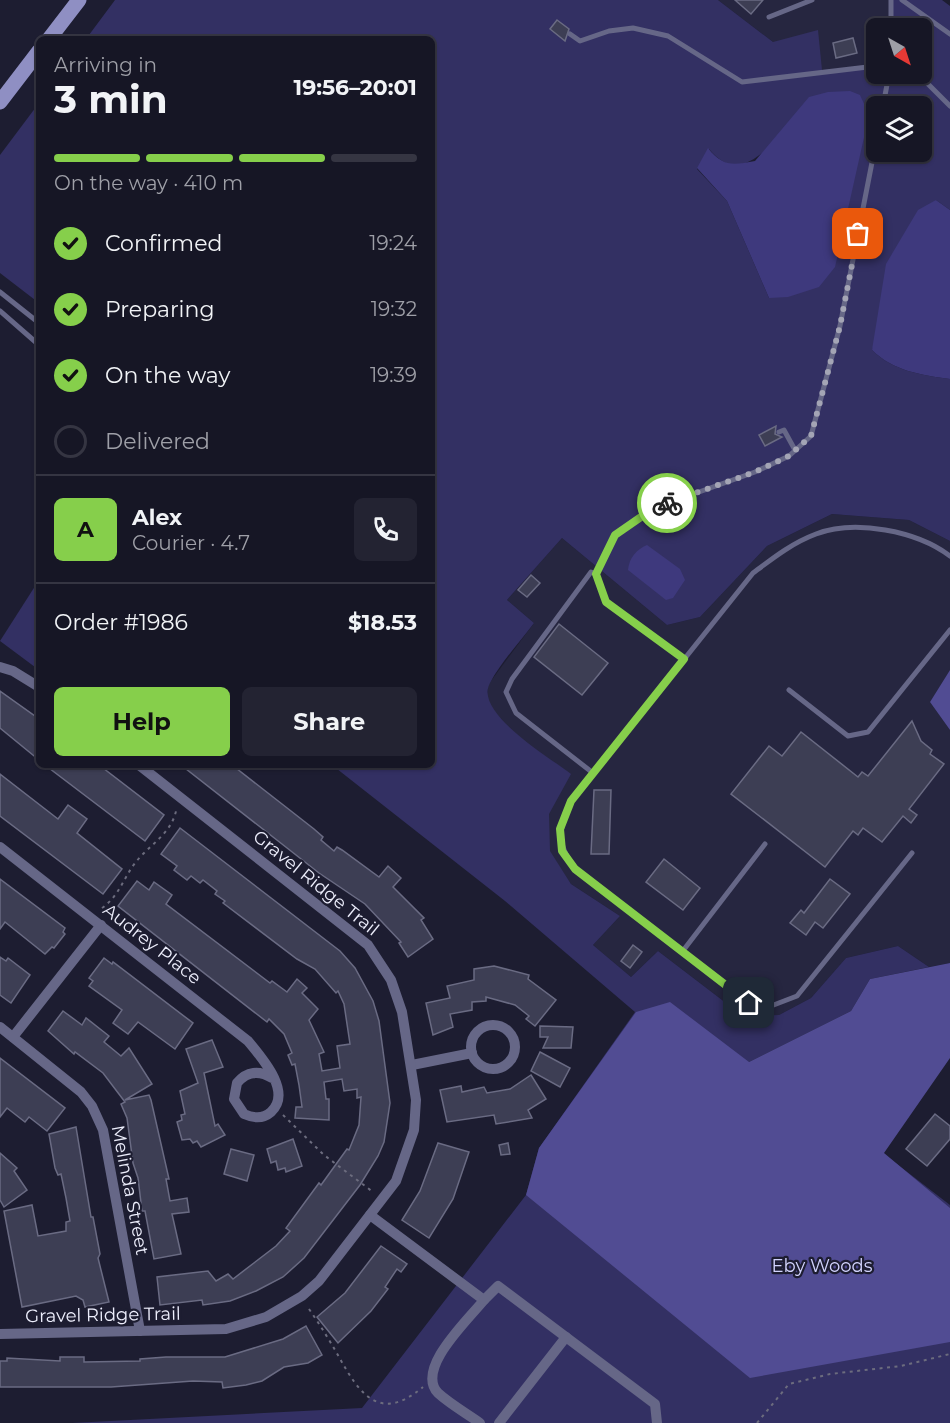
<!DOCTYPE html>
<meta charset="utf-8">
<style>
body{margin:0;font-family:Montserrat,sans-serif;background:#232332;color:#f1f3f6;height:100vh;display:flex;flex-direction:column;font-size:22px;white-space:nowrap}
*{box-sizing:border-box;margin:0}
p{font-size:20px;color:#9e9fa7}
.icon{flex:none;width:33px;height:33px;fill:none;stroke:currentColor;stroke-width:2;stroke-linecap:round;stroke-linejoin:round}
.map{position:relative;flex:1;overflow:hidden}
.side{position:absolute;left:36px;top:36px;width:399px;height:732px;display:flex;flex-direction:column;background:#161625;border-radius:9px;box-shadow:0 2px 4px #0004,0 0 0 2px #353542}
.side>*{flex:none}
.needle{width:39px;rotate:141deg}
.fabs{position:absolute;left:866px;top:18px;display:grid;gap:12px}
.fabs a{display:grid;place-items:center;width:66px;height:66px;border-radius:9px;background:#161625;box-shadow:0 2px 4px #0004,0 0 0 2px #353542;font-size:30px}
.pin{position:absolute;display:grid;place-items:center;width:51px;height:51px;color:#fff;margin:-26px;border-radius:12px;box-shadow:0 3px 9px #0006}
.courier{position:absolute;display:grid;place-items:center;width:60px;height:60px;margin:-30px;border:4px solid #86cf4b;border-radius:50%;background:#fff;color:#222;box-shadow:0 2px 8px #0007}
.headline em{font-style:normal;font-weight:700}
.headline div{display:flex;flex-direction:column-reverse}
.headline{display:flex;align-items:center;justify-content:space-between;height:102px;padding:0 18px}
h1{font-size:39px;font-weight:700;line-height:45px}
.bar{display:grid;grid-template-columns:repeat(4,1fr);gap:9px 6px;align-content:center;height:72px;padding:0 18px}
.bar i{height:8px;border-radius:4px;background:#353542}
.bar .active{background:#86cf4b}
.bar p{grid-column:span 4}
.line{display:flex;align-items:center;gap:15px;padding:0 18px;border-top:2px solid #353542}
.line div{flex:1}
.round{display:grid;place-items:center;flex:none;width:63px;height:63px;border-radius:9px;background:#232332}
ol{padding:0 18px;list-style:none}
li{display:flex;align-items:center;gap:18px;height:66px}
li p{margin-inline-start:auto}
li .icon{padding:6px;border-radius:50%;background:#86cf4b;color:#111;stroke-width:4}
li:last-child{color:#9e9fa7}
li i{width:33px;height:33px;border:3px solid #353542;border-radius:50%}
.action{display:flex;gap:12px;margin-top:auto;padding:12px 18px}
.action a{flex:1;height:69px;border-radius:9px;background:#86cf4b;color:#111;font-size:24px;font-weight:700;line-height:69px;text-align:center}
.action a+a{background:#232332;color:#f1f3f6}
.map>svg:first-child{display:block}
</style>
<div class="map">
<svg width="950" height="1423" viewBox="0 0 950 1423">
<rect width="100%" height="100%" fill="#1d1d31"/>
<g fill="#262640">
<polygon points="718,0 891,0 891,28 876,28 876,66 822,70 773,42"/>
<polygon points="832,514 909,520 950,541 950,670 930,702 950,730 950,963 929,967 898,946 846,958 811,998 779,1015 743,1016 658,951 631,977 593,945 620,916 571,884 549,851 549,814 488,703 488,685 534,623 507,600 562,538 667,625 700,617 767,546"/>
</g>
<g fill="#333063" fill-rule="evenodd">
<path d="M115 0H718L773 42 818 30 822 70 876 66V74H921V28H891V0H942L950 6V210L936 200 872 350C893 371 921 375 950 379V541L909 520 832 514 767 546 700 617 667 625 562 538 507 600 534 623C520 642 501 662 490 683 473 713 551 758 571 774L549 814 550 851 571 884 620 916 593 945 631 977 658 951 743 1016 779 1015 811 998 846 958 898 946 929 967 870 979 851 1011 749 1062 884 1154 950 1205V1423H72L362 1408 526 1195 539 1148 635 1012 505 901 332 765H432V39H86ZM876 106H921V152H876ZM774 142 769 298 727 201 697 169 709 149C732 177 752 164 774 142Z"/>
<polygon points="39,103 39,303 0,273 0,155"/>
<polygon points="39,580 39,670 0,641"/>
</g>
<g fill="#514c93">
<polygon points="950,670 950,730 930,702"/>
<polygon points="950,963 950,1058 884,1153 950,1208 950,1342 750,1378 526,1195 539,1148 636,1012 670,1002 749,1062 851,1011 870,979"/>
</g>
<g fill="#3e397d">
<path d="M850 91 860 95 869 115 835 267 819 287 788 297 769 298 727 201 697 168 708 148C723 167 733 165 755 161L809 97 828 92Z"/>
<path d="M936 200 950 210V379C921 375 893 371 872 350L886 264 918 210Z"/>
<path d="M647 545 680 569 685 580 673 598 666 600 628 570C629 558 637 549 647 545Z"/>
</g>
<g fill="#3d3e54" stroke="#6a6b83" stroke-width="1.5">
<polygon points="735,0 763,0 751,14"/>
<polygon points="557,20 569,29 565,41 550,29"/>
<polygon points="853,38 857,53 836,58 833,43"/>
<polygon points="776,426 775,434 782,437 765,446 759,435"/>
<polygon points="531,575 540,583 527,597 518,590"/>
<polygon points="559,624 608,663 582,695 534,657"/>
<polygon points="0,691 39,719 39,760 0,728"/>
<polygon points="912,721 921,741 932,750 930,754 944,764 909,809 917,815 911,823 903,816 882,842 863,828 858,835 853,831 825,867 731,794 769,746 782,756 801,732 858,777 862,772 868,776"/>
<polygon points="45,765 99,765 164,815 145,841"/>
<polygon points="181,765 232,765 314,829 323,837 321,840 334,851 337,847 342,850 379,877 388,866 401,878 393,887 424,918 421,920 433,939 408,957 399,943 401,942 365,904 319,873"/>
<polygon points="0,774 58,819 68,805 87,819 77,833 122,869 103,894 0,816"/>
<polygon points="594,790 611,790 609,854 591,854"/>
<polygon points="180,828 340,951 355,968 373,1001 379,1021 390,1103 384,1142 378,1156 360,1185 304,1258 283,1277 256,1291 230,1301 203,1305 202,1300 160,1305 157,1277 208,1271 216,1281 228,1274 233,1279 276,1246 290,1231 286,1228 319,1183 321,1185 347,1149 349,1150 359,1125 361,1097 357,1098 357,1089 344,1091 342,1079 324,1082 326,1099 329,1099 329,1120 295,1118 296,1107 302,1107 299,1085 295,1064 292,1065 288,1055 292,1053 284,1034 269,1019 267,1022 118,906 137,881 149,890 154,882 172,895 166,904 270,983 272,981 287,992 297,979 307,988 302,993 318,1009 309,1020 324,1052 319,1054 322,1071 340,1068 337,1046 350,1044 344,1004 338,991 336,993 315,969 297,959 223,903 225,901 215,894 217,891 203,880 200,883 191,876 187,880 174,870 177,866 161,854"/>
<polygon points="664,859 700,888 683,910 646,882"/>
<polygon points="0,879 65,928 63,932 65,934 54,948 52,947 45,954 5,922 0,929"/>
<polygon points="830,879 850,894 823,928 815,922 806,935 790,923 801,910 804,913"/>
<polygon points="633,945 642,952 630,968 621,961"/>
<polygon points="0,957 6,961 8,958 30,975 11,1003 0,995"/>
<polygon points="104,958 112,964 113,962 193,1023 175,1049 138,1022 128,1034 113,1023 122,1010 89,986 93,981 89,978"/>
<polygon points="494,966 529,975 528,979 556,1000 535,1026 526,1019 529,1016 515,1005 486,997 486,1001 472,1002 472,1010 450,1014 453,1027 433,1035 426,1003 450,998 447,986 474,980 474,969"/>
<polygon points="63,1011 82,1025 86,1018 109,1036 104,1042 121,1056 129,1048 152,1084 125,1100 149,1095 151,1100 169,1179 166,1179 170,1201 187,1198 189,1212 172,1214 181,1254 154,1259 145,1211 142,1211 138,1178 133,1163 127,1118 121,1104 125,1102 103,1073 75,1052 74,1054 48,1031"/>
<polygon points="540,1026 573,1027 571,1048 543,1048 548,1037 540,1037"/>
<polygon points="212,1040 223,1067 204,1073 215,1126 218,1124 225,1135 201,1147 197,1141 193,1143 190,1139 182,1140 177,1122 182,1120 181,1115 185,1114 180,1091 198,1083 186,1049"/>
<polygon points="540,1052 570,1068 560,1087 531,1071"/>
<polygon points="0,1058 65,1108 47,1131 29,1117 25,1122 7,1108 0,1117"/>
<polygon points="531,1075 546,1099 528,1110 532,1118 496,1124 494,1115 447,1122 440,1090 461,1086 462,1092 484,1087 487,1093 510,1089"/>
<polygon points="935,1114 950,1126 950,1139 927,1166 906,1149"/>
<polygon points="76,1127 91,1217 93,1217 100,1254 98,1258 109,1302 85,1307 83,1300 76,1296 22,1307 4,1211 32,1205 38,1236 66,1231 66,1222 70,1221 66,1198 61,1174 58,1175 55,1168 49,1134"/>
<polygon points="293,1139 302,1166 286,1172 285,1168 278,1170 276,1161 271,1163 267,1149"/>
<polygon points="438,1143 469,1152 453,1199 429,1238 402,1220 420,1191"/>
<polygon points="508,1143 510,1154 501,1155 499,1145"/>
<polygon points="231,1149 254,1155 247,1181 224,1174"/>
<polygon points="0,1153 17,1168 14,1171 27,1190 4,1207 0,1200"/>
<polygon points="381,1246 407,1264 401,1272 397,1269 385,1287 388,1289 371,1311 338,1343 317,1317 345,1293"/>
<polygon points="306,1326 322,1355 308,1363 284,1367 262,1381 246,1385 223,1388 222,1382 193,1381 111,1387 0,1387 0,1361 7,1361 7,1358 60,1361 60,1357 84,1357 84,1362 140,1361 140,1359 166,1357 225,1357 283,1339"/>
</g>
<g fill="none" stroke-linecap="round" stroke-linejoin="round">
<g stroke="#6c6c7e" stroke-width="2" stroke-dasharray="3 4.5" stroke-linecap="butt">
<path d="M102 908C119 896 123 879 135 863 149 845 171 834 176 811"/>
<polyline points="283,1115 324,1155 373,1192"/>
<path d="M309 1309C320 1325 330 1341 339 1357 360 1395 380 1423 423 1387"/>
<polyline points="757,1423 789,1384 830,1374 901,1366 950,1354"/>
</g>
<g stroke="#666787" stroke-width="5">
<polyline points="902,0 950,34"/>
<polyline points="769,17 812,0"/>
<polyline points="891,28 891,0"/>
<polyline points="570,34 580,41 609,31 633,28 668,36 742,82 876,66"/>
<polyline points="913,74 921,77 950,106"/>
<polyline points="883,106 889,74"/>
<polyline points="0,292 39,323"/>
<polyline points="0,311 39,345"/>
<polyline points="779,432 784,430 795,450"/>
<polyline points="684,659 606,602 596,574 615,535 654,508 755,472 789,456 811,436 840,326 876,142"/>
<polyline points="789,690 848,736 868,732 950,630"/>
<polyline points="593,773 516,713 506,692 512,679 591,572 596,574"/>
<path d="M912 853 797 996 771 1006 749 1003 575 869C555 841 559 831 571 801L753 573C773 558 792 543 816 534 855 519 917 531 950 556"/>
<polyline points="682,952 765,844"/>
</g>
<g stroke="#666787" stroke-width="10">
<polyline points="0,667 13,671 39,687"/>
<path d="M0 847 248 1041C261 1057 293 1092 271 1112 263 1119 253 1118 244 1114L234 1099 237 1083C247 1071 259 1070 272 1078"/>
<circle cx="493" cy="1047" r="22"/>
<polyline points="0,1027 81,1092 92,1106 103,1130 140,1331"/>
<polyline points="13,1037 101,925"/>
<polyline points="412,1065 472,1053"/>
<path d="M370 1215 484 1300C468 1320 415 1369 438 1393 450 1404 466 1413 480 1423"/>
<polyline points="484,1300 498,1286 655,1404 657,1423"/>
<polyline points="0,1334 226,1329 266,1317 302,1296 319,1281 396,1181 414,1130 416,1100 402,1012 391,980 368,945 139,765"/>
<polyline points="499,1423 566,1337"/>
</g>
<g stroke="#8f8fc3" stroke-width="15">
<polyline points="49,39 79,0"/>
<polyline points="0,102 39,51"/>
</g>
</g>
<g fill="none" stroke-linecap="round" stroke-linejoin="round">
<polyline stroke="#a4a5b5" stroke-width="6" stroke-dasharray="0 10.8" points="667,503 755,472 789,456 811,436 840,326 858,234"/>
<polyline stroke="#86cf4b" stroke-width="8" points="667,503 654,508 615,535 596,574 606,602 684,659 571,801 560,829 562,851 575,869 749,1003"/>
</g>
<g text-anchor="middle" stroke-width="4.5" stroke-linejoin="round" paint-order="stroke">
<g font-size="18" fill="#edeefc" stroke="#1d1d31">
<text transform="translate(316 883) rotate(39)" y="6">Gravel Ridge Trail</text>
<text transform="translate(152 944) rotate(38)" y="6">Audrey Place</text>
<text transform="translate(130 1190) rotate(79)" y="6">Melinda Street</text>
<text transform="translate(103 1315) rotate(-1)" y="6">Gravel Ridge Trail</text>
</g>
<g font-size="18" fill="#d2d3fd" stroke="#1d1d31">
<text x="822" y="1272">Eby Woods</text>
</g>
</g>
</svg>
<div class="fabs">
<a><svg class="needle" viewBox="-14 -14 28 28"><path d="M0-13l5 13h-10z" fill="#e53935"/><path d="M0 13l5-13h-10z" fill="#9e9fa7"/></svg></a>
<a><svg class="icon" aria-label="layers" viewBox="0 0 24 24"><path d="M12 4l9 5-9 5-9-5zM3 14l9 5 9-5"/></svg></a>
</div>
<div class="pin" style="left:858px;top:234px;background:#ea580c"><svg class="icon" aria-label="bag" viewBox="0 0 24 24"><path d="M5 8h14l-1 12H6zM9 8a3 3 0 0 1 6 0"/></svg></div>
<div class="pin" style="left:749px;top:1003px;background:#1f2937"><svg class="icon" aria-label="home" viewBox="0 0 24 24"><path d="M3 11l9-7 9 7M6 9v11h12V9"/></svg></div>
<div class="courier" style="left:667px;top:503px"><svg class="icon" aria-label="bike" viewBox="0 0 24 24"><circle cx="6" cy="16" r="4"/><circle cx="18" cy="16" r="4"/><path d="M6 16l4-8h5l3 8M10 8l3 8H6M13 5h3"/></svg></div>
<section class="side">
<div class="headline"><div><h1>3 min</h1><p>Arriving in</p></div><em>19:56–20:01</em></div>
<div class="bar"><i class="active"></i><i class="active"></i><i class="active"></i><i></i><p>On the way · 410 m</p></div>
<ol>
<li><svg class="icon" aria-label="check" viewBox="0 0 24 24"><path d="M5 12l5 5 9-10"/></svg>Confirmed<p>19:24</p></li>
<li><svg class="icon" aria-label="check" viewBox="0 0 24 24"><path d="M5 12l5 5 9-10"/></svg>Preparing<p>19:32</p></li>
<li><svg class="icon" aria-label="check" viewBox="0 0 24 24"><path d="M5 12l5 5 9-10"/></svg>On the way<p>19:39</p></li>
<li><i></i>Delivered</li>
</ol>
<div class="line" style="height:108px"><b class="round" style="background:#86cf4b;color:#111">A</b><div><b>Alex</b><p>Courier · 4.7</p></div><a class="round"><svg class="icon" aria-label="phone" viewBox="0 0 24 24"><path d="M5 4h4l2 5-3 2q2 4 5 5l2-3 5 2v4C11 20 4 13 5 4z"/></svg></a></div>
<div class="line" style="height:78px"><div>Order #1986</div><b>$18.53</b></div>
<div class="action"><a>Help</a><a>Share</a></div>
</section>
</div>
